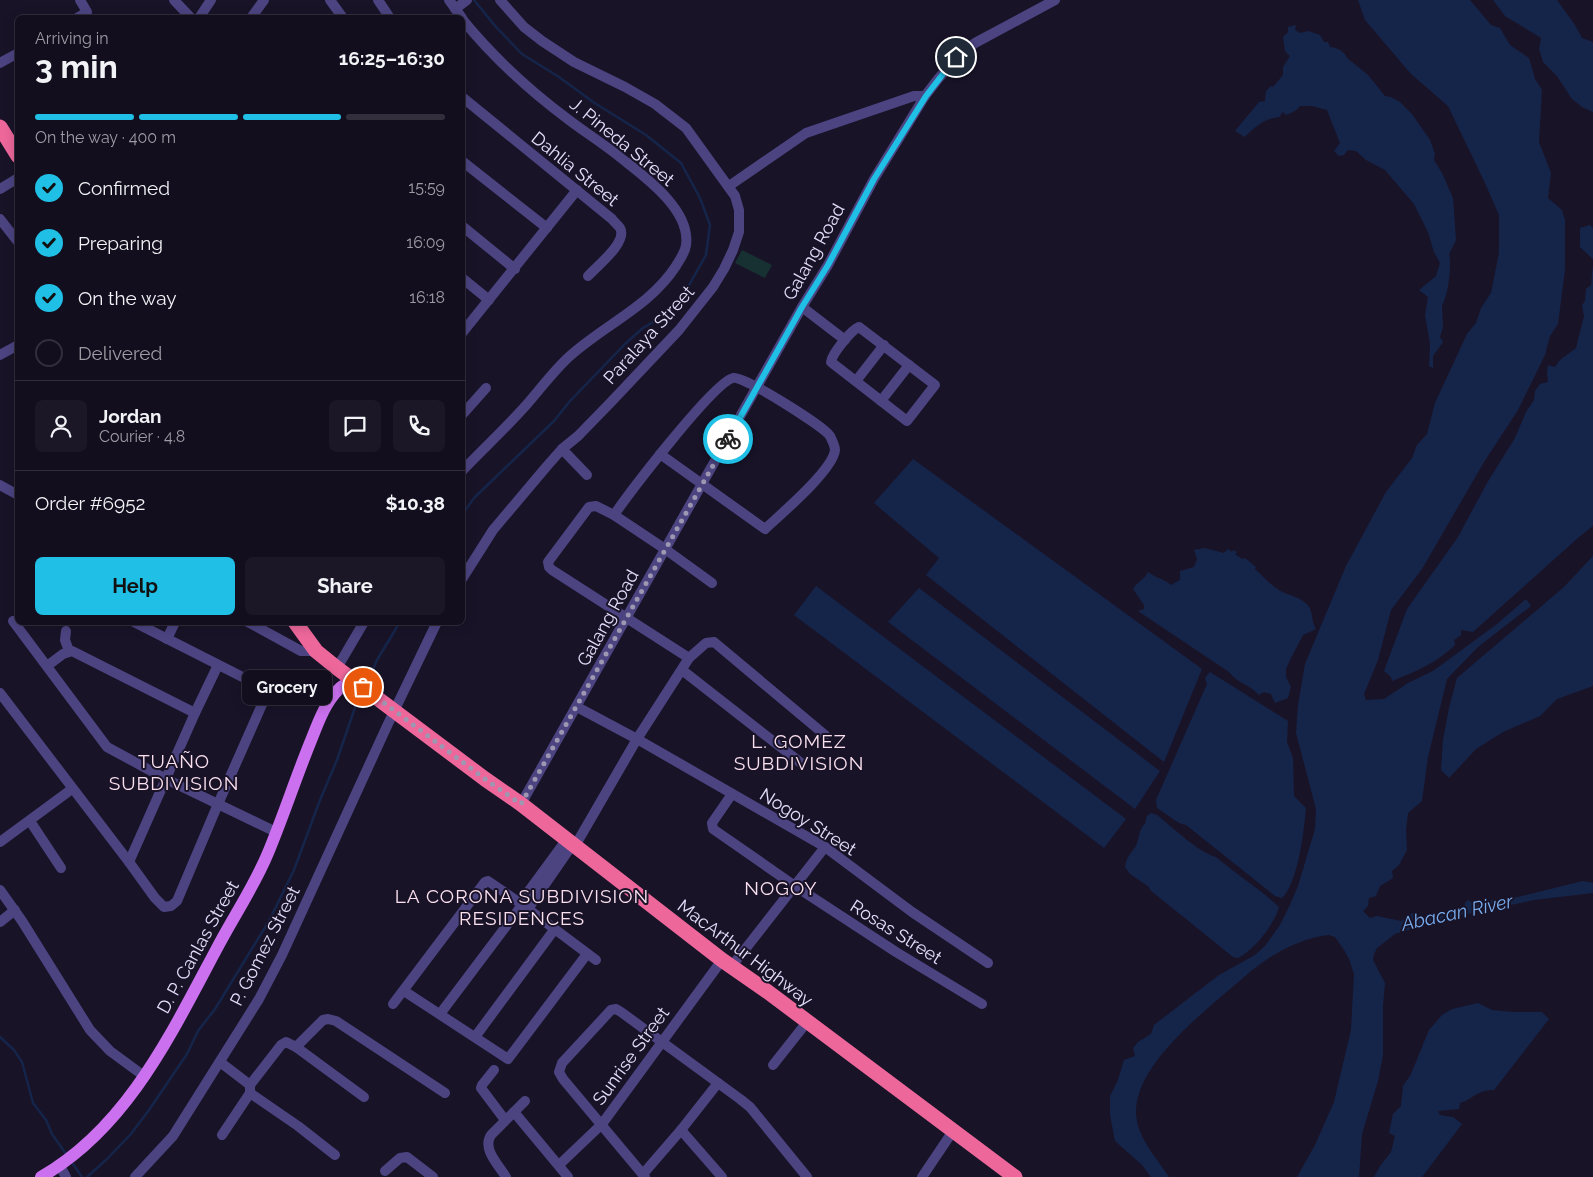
<!DOCTYPE html>
<meta charset="utf-8">
<style>
body{margin:0;font-family:Raleway,sans-serif;background:#1c1727;color:#f1f3f6;height:100vh;display:flex;flex-direction:column;font-size:19px;white-space:nowrap}
*{box-sizing:border-box;margin:0}
p{font-size:16px;color:#9d9ca4}
.icon{flex:none;width:28px;height:28px;fill:none;stroke:currentColor;stroke-width:2;stroke-linecap:round;stroke-linejoin:round}
.map{position:relative;flex:1;overflow:hidden}
.drawer{position:absolute;left:15px;top:15px;width:450px;height:610px;display:flex;flex-direction:column;background:#130e1e;border-radius:8px;box-shadow:0 2px 12px #0003,0 0 0 1px #322e3c}
.drawer>*{flex:none}
.pin{position:absolute;display:grid;place-items:center;width:42px;height:42px;color:#fff;margin:-21px;border:2px solid #fff;border-radius:50%;box-shadow:0 1px 5px #0007}
.courier{position:absolute;display:grid;place-items:center;width:50px;height:50px;margin:-25px;border:4px solid #20bfe5;border-radius:50%;background:#fff;color:#222;box-shadow:0 1px 6px #0007}
.bubble{position:absolute;height:35px;border-radius:8px;background:#130e1e;box-shadow:0 2px 12px #0003,0 0 0 1px #322e3c;font-size:16px;font-weight:700;line-height:35px;text-align:center}
.overview em{font-style:normal;font-weight:700}
.overview div{display:flex;flex-direction:column-reverse}
.overview{display:flex;align-items:center;justify-content:space-between;height:85px;padding:0 20px}
h1{font-size:32px;font-weight:700;line-height:38px}
.bar{display:grid;grid-template-columns:repeat(4,1fr);gap:8px 5px;align-content:center;height:60px;padding:0 20px}
.bar i{height:6px;border-radius:4px;background:#322e3c}
.bar .current{background:#20bfe5}
.bar p{grid-column:span 4}
.line{display:flex;align-items:center;gap:12px;padding:0 20px;border-top:1px solid #322e3c}
.line div{flex:1}
.round{display:grid;place-items:center;flex:none;width:52px;height:52px;border-radius:8px;background:#1c1727}
ol{padding:0 20px;list-style:none}
li{display:flex;align-items:center;gap:15px;height:55px}
li p{margin-inline-start:auto}
li .icon{padding:5px;border-radius:50%;background:#20bfe5;color:#111;stroke-width:4}
li:last-child{color:#9d9ca4}
li i{width:28px;height:28px;border:2px solid #322e3c;border-radius:50%}
.button{display:flex;gap:10px;margin-top:auto;padding:10px 20px}
.button a{flex:1;height:58px;border-radius:8px;background:#20bfe5;color:#111;font-size:20px;font-weight:700;line-height:58px;text-align:center}
.button a+a{background:#1c1727;color:#f1f3f6}
.map>svg:first-child{display:block}
</style>
<div class="map">
<svg width="1593" height="1177" viewBox="0 0 1593 1177">
<rect width="100%" height="100%" fill="#191328"/>
<polygon fill="#173031" points="742,250 772,265 765,278 735,263"/>
<g fill="#15254a">
<path d="M1358 0H1470L1491 25 1500 28 1510 45 1529 58 1535 79 1542 90 1539 142 1551 173 1548 198 1562 210 1565 220V270L1558 324 1550 336 1545 355 1518 410 1484 462 1422 569 1391 610 1378 660 1364 694 1366 700 1384 699 1408 683 1433 671 1497 624 1526 599 1531 606 1478 647 1447 679 1428 757 1422 801 1408 813 1406 830 1407 850 1399 865 1392 871 1393 878 1380 886 1376 896 1369 898 1368 906 1363 911 1370 918 1377 916 1401 921 1412 913 1424 917 1433 912C1443 915 1454 910 1464 909L1465 903 1468 900 1477 905 1492 900 1502 901 1583 881 1593 883V893L1534 900 1443 919 1395 934 1377 948 1374 954 1373 960 1385 983 1383 1006V1055L1378 1081 1362 1134 1359 1177H1297L1315 1145 1334 1102 1351 1030 1354 974 1349 959 1344 950 1335 937 1329 935C1308 937 1286 947 1269 958 1253 968 1239 982 1224 994 1193 1021 1138 1066 1136 1110 1135 1135 1156 1157 1169 1177H1151L1142 1165 1115 1141 1110 1115V1096L1118 1080 1124 1060 1135 1056 1133 1048 1138 1042 1151 1034 1154 1025 1219 975 1255 955 1265 946 1280 925 1289 907 1298 886 1315 829 1316 809 1296 733 1298 705 1305 664 1346 566 1386 492 1412 458 1417 445 1427 434 1435 403 1467 334 1476 323 1481 308 1491 293 1499 253V215L1485 183 1448 106 1411 74 1365 20Z"/>
<polygon points="1493,0 1557,0 1575,25 1582,38 1593,42 1593,112 1582,107 1572,99 1557,76 1543,62 1539,49 1541,38 1505,16"/>
<path d="M1296 25 1295 30 1300 33 1308 31 1320 35 1324 42H1328L1330 47C1337 47 1345 52 1347 58L1368 75 1385 96 1391 97 1400 102 1412 114 1430 140 1435 154 1434 160 1442 173 1453 198 1456 240 1449 254C1452 264 1448 297 1442 305L1443 327 1440 337 1443 342 1433 356V368L1429 366 1430 344 1425 315 1428 297 1419 290 1436 276 1440 263 1434 252 1428 232 1414 204 1385 170 1366 160 1356 151 1348 150 1344 155 1339 156 1334 151 1340 143 1327 110 1312 106H1300L1295 111 1286 115 1283 112 1279 117C1266 118 1254 127 1245 137L1235 131 1259 102 1265 101 1266 91 1271 86 1273 87 1283 75V67L1290 56 1285 51 1283 37 1288 32V27Z"/>
<polygon points="1590,225 1593,228 1593,259 1580,247 1580,228"/>
<path d="M1593 265V526L1579 537 1473 632 1461 630V635L1454 640 1455 645C1438 662 1415 672 1392 681L1391 677 1384 671 1407 609 1458 537 1487 483 1515 438 1526 412 1534 400 1535 391 1540 384 1548 382 1547 373 1548 365 1555 367 1560 360 1576 348 1584 316 1582 305 1585 301 1586 289 1591 285Z"/>
<polygon points="913,459 1202,669 1164,762 926,575 939,558 874,503"/>
<path d="M1205 548 1224 553 1228 549 1232 552 1233 550 1237 552 1235 554 1242 559 1245 558 1256 567 1255 569C1263 576 1269 584 1279 590 1288 596 1301 596 1309 607 1313 612 1311 621 1316 629L1303 635 1291 658 1286 669V677L1291 687 1288 698 1275 703 1271 694 1264 692 1259 695C1251 685 1238 684 1229 672L1138 611 1144 609V605L1133 589C1138 581 1144 580 1148 572 1156 578 1164 579 1171 585L1180 580V571L1194 567 1197 559 1194 550Z"/>
<polygon points="1593,556 1593,686 1557,699 1540,716 1503,732 1476,749 1449,778 1441,770 1443,740 1449,708 1457,678 1564,587"/>
<polygon points="816,586 1126,819 1104,848 794,615"/>
<polygon points="919,588 1160,771 1135,809 888,622"/>
<path d="M1210 672 1288 721 1287 742 1293 758 1294 796 1306 808C1304 831 1298 883 1282 898L1275 896 1186 825 1179 823 1157 808 1156 800 1207 684 1205 678Z"/>
<path d="M1151 813 1157 815C1171 826 1199 853 1216 857 1237 875 1259 888 1279 907 1274 925 1254 950 1238 958L1233 957 1150 890 1149 887 1130 874 1125 867C1126 858 1131 853 1136 846 1139 839 1139 828 1145 824L1147 816Z"/>
<path d="M1478 1003 1492 1010 1513 1012H1542L1549 1019 1494 1090C1478 1089 1473 1099 1460 1103L1459 1109 1438 1111 1440 1115 1453 1117 1462 1124 1422 1177H1374L1380 1166 1391 1152 1395 1136 1389 1133 1393 1114 1401 1106 1403 1086 1411 1074 1429 1030 1442 1015 1452 1009Z"/>
</g>
<g fill="none" stroke-linecap="round" stroke-linejoin="round">
<g stroke="#15254a" stroke-width="2.5">
<polyline points="462,515 474,498 554,421 570,401 626,343 643,328 655,321 684,294 706,255 710,225 700,198 681,163 646,135 593,102 559,77 522,54 496,27 474,0"/>
<polyline points="369,679 377,660 400,622"/>
<polyline points="0,1037 14,1050 22,1062 33,1103 46,1120 52,1134 66,1154"/>
<polyline points="73,1164 82,1177"/>
<polyline points="87,1177 106,1160 131,1134 149,1110 187,1054 198,1031 215,1009 269,921 294,870 320,800 337,760 360,693"/>
</g>
<g stroke="#4c4481" stroke-width="10">
<polyline points="174,0 191,18"/>
<polyline points="330,0 343,18"/>
<polyline points="378,0 390,18"/>
<polyline points="449,0 462,18"/>
<polyline points="455,9 467,0"/>
<polyline points="77,18 87,12 80,0"/>
<polyline points="199,18 211,0"/>
<polyline points="251,18 264,0"/>
<path d="M462 19C493 57 530 91 569 120 586 133 604 144 621 158 645 177 691 210 686 245 685 253 680 259 676 266 650 306 606 324 571 355 555 369 542 387 528 403 507 427 484 448 462 471"/>
<polyline points="0,63 18,53"/>
<path d="M462 97 612 219C614 222 618 225 620 228 628 242 597 266 588 276"/>
<polyline points="462,161 547,228"/>
<polyline points="729,186 806,133 914,96 925,96"/>
<polyline points="0,189 18,178"/>
<polyline points="0,219 18,242"/>
<polyline points="462,226 515,269"/>
<polyline points="462,278 489,300"/>
<polyline points="802,307 845,340"/>
<path d="M859 327 935 385 907 421 831 362C832 354 851 330 859 327Z"/>
<polyline points="462,333 577,190"/>
<polyline points="0,355 18,345"/>
<polyline points="856,381 884,345"/>
<polyline points="881,401 909,365"/>
<polyline points="462,415 486,388"/>
<polyline points="562,449 587,475"/>
<polyline points="0,485 18,495"/>
<path d="M614 515C630 492 713 383 733 378 743 375 823 426 830 436 832 440 835 446 835 450 833 470 781 514 765 529L660 454"/>
<polyline points="462,579 493,530 547,466 562,449 578,436 612,401 679,330 698,306 713,287 724,269 733,250 739,232 739,210 735,196 686,128 655,104 625,87 574,62 542,41 524,27 500,0"/>
<polyline points="13,621 107,747 166,779 276,832"/>
<polyline points="248,622 301,651 316,651"/>
<polyline points="66,631 65,640 69,651"/>
<polyline points="167,639 175,622"/>
<polyline points="689,658 552,570 549,567 548,562 589,507 596,506 614,515 665,549 712,583"/>
<polyline points="47,666 63,654 72,651 195,713"/>
<polyline points="337,668 364,622"/>
<polyline points="682,670 801,763"/>
<polyline points="0,693 129,862 155,898 164,907 171,906 177,901 218,804 264,700 265,693 264,688 134,622"/>
<polyline points="577,707 637,739 825,847 912,912 988,963"/>
<polyline points="732,794 712,823 713,829 795,886 896,952 982,1004"/>
<polyline points="521,804 802,307 828,265 874,179 925,96 938,79 957,57 975,43 1055,0"/>
<polyline points="30,821 61,868"/>
<polyline points="0,842 72,789"/>
<polyline points="575,846 637,739 689,658 706,643 714,642 825,735"/>
<polyline points="129,862 195,713 218,665"/>
<polyline points="0,890 22,921 90,1030 110,1051 144,1076"/>
<polyline points="520,903 567,839"/>
<polyline points="528,909 573,844"/>
<polyline points="0,922 15,910"/>
<polyline points="732,966 825,847"/>
<polyline points="404,991 508,1059 587,954"/>
<polyline points="393,1004 485,882 488,881 520,903 596,960"/>
<polyline points="440,1014 522,905"/>
<polyline points="475,1037 554,930"/>
<polyline points="296,1047 364,1097"/>
<polyline points="220,1062 250,1085"/>
<polyline points="773,1065 807,1022"/>
<polyline points="494,1070 482,1085 481,1088 505,1120"/>
<polyline points="250,1093 298,1126 335,1155"/>
<polyline points="514,1112 568,1177"/>
<polyline points="681,1130 722,1177"/>
<polyline points="222,1135 250,1093 250,1085 281,1045 286,1042 296,1047 323,1020 328,1019 336,1021 445,1093"/>
<polyline points="559,1165 602,1124 722,960"/>
<polyline points="60,1166 66,1177"/>
<polyline points="385,1171 400,1158 407,1157 433,1177"/>
<polyline points="643,1174 681,1130 718,1083"/>
<polyline points="135,1177 173,1136 259,999 282,955 387,726 437,622"/>
<path d="M506 1177C498 1164 482 1149 491 1135L525 1101"/>
<polyline points="645,1177 563,1079 559,1072 562,1063 611,1010 616,1009 621,1012 740,1099 750,1107 807,1177"/>
<polyline points="922,1177 953,1131"/>
</g>
<path stroke="#cb71ef" stroke-width="12" d="M41 1177C127 1128 171 1034 216 950 233 917 254 887 268 853 283 817 295 780 310 743 317 726 324 704 338 690 342 685 348 683 353 680"/>
<g stroke="#ed679b" stroke-width="15">
<polyline points="0,127 18,156"/>
<polyline points="295,622 316,651 337,668 485,779 521,804 722,960 768,992 1015,1177"/>
</g>
</g>
<g fill="none" stroke-linecap="round" stroke-linejoin="round">
<polyline stroke="#9d97b1" stroke-width="5" stroke-dasharray="0 9" points="363,687 485,779 521,804 728,439"/>
<polyline stroke="#20bfe5" stroke-width="6" points="728,439 802,307 828,265 874,179 926,96 956,57"/>
</g>
<g text-anchor="middle" stroke-width="4" stroke-linejoin="round" paint-order="stroke">
<g font-size="18" fill="#e4defb" stroke="#191328">
<text transform="translate(622 142) rotate(39)" y="6">J. Pineda Street</text>
<text transform="translate(575 169) rotate(39)" y="6">Dahlia Street</text>
<text transform="translate(814 252) rotate(-61)" y="6">Galang Road</text>
<text transform="translate(649 335) rotate(-48)" y="6">Paralaya Street</text>
<text transform="translate(608 618) rotate(-61)" y="6">Galang Road</text>
<text transform="translate(808 822) rotate(32)" y="6">Nogoy Street</text>
<text transform="translate(896 932) rotate(32)" y="6">Rosas Street</text>
<text transform="translate(265 946) rotate(-63)" y="6">P. Gomez Street</text>
<text transform="translate(198 947) rotate(-61)" y="6">D. P. Canlas Street</text>
<text transform="translate(745 953) rotate(37)" y="6">MacArthur Highway</text>
<text transform="translate(631 1056) rotate(-54)" y="6">Sunrise Street</text>
</g>
<g font-size="19" letter-spacing="1" fill="#fbe0ef" stroke="#191328">
<text x="799" y="748">L. GOMEZ<tspan x="799" dy="22">SUBDIVISION</tspan></text>
<text x="174" y="768">TUAÑO<tspan x="174" dy="22">SUBDIVISION</tspan></text>
<text x="781" y="895">NOGOY</text>
<text x="522" y="903">LA CORONA SUBDIVISION<tspan x="522" dy="22">RESIDENCES</tspan></text>
</g>
<g font-size="19" font-style="italic" fill="#78adef" stroke="#191328">
<text transform="translate(1457 912) rotate(-12)" y="7">Abacan River</text>
</g>
</g>
</svg>
<div class="pin" style="left:363px;top:687px;background:#ea580c"><svg class="icon" aria-label="bag" viewBox="0 0 24 24"><path d="M5 8h14l-1 12H6zM9 8a3 3 0 0 1 6 0"/></svg></div>
<div class="pin" style="left:956px;top:57px;background:#1f2937"><svg class="icon" aria-label="home" viewBox="0 0 24 24"><path d="M3 11l9-7 9 7M6 9v11h12V9"/></svg></div>
<div class="courier" style="left:728px;top:439px"><svg class="icon" aria-label="bike" viewBox="0 0 24 24"><circle cx="6" cy="16" r="4"/><circle cx="18" cy="16" r="4"/><path d="M6 16l4-8h5l3 8M10 8l3 8H6M13 5h3"/></svg></div>
<div class="bubble" style="left:242px;top:670px;width:90px">Grocery</div>
<section class="drawer">
<div class="overview"><div><h1>3 min</h1><p>Arriving in</p></div><em>16:25–16:30</em></div>
<div class="bar"><i class="current"></i><i class="current"></i><i class="current"></i><i></i><p>On the way · 400 m</p></div>
<ol>
<li><svg class="icon" aria-label="check" viewBox="0 0 24 24"><path d="M5 12l5 5 9-10"/></svg>Confirmed<p>15:59</p></li>
<li><svg class="icon" aria-label="check" viewBox="0 0 24 24"><path d="M5 12l5 5 9-10"/></svg>Preparing<p>16:09</p></li>
<li><svg class="icon" aria-label="check" viewBox="0 0 24 24"><path d="M5 12l5 5 9-10"/></svg>On the way<p>16:18</p></li>
<li><i></i>Delivered</li>
</ol>
<div class="line" style="height:90px"><a class="round"><svg class="icon" aria-label="person" viewBox="0 0 24 24"><circle cx="12" cy="8" r="4"/><path d="M4 21q1-7 8-7t8 7"/></svg></a><div><b>Jordan</b><p>Courier · 4.8</p></div><a class="round"><svg class="icon" aria-label="chat" viewBox="0 0 24 24"><path d="M4 5h16v11H9l-5 4z"/></svg></a><a class="round"><svg class="icon" aria-label="phone" viewBox="0 0 24 24"><path d="M5 4h4l2 5-3 2q2 4 5 5l2-3 5 2v4C11 20 4 13 5 4z"/></svg></a></div>
<div class="line" style="height:65px"><div>Order #6952</div><b>$10.38</b></div>
<div class="button"><a>Help</a><a>Share</a></div>
</section>
</div>
